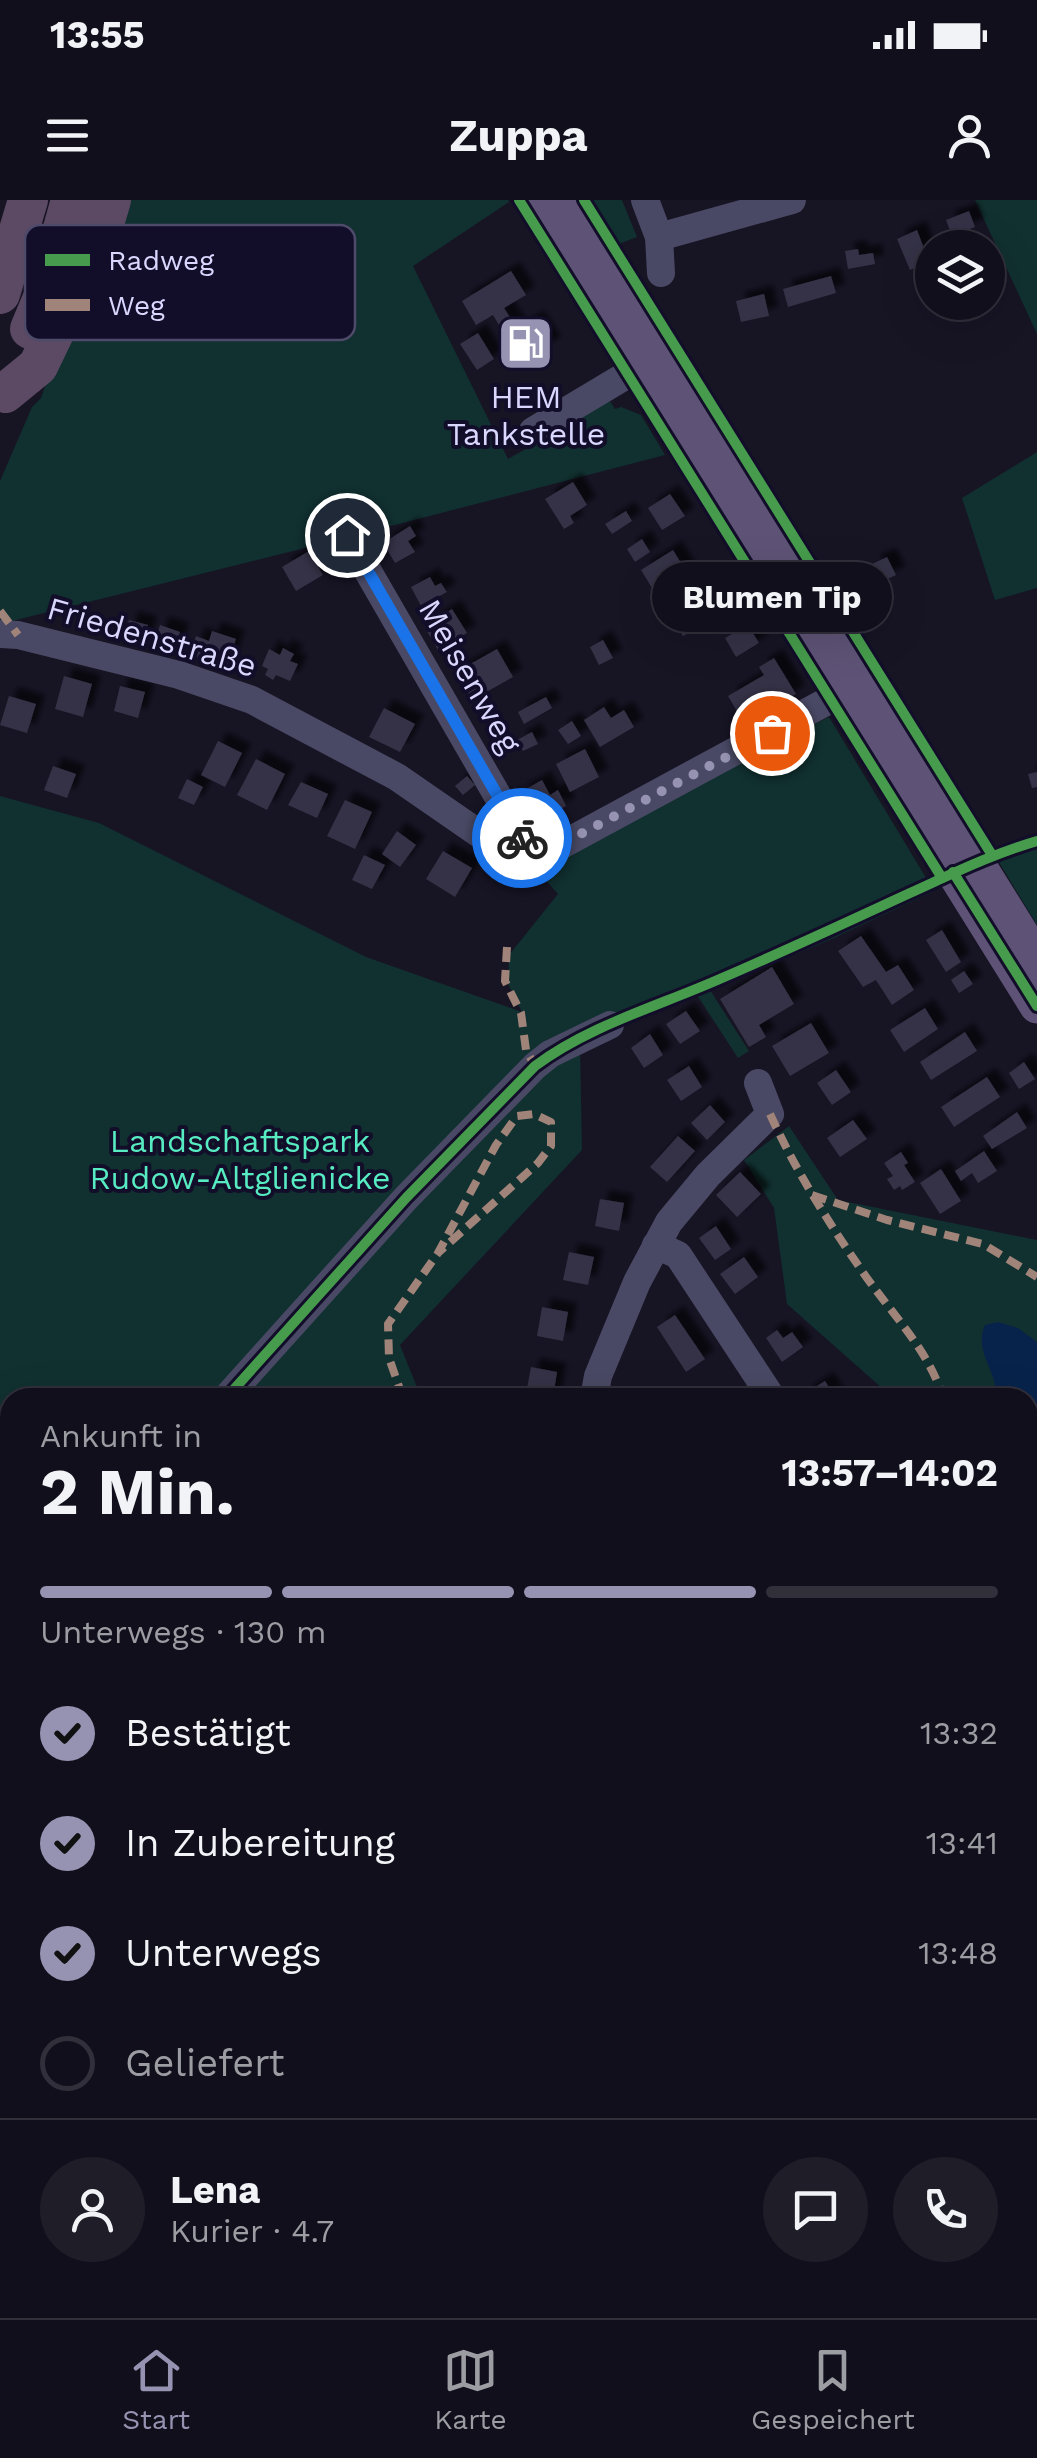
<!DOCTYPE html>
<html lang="de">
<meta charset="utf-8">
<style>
body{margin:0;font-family:"Work Sans",sans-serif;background:#1e1d28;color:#f1f3f6;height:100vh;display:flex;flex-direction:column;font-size:38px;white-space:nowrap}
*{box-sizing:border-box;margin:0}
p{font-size:32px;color:#9c9ca3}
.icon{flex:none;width:55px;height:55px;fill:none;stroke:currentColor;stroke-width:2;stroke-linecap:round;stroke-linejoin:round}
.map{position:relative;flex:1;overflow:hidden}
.panel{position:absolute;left:0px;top:1188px;width:1038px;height:932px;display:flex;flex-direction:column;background:#110f1b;border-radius:30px 30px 0 0;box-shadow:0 10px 40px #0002,0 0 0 2px #302f3a}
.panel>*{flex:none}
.controls{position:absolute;left:915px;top:30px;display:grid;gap:20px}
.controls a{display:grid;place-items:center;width:90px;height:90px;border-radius:50%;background:#110f1b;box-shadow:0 10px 40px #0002,0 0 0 2px #302f3a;font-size:50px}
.pin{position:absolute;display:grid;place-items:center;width:85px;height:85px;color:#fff;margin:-42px;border:5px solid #fff;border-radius:50%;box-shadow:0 2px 10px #0007}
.courier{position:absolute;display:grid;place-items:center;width:100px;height:100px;margin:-50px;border:8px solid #1a73e8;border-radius:50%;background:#fff;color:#222;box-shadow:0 2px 12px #0007}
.bubble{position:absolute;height:70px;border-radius:35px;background:#110f1b;box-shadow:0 10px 40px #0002,0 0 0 2px #302f3a;font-size:32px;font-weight:700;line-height:70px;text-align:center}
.headline em{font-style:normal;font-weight:700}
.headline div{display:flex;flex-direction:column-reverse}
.headline{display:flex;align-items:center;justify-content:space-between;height:170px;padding:0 40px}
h1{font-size:65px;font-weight:700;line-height:75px}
.bar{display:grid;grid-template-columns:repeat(4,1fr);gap:15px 10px;align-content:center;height:120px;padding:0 40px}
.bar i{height:12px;border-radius:8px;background:#302f3a}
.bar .selected{background:#9693b2}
.bar p{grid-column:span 4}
.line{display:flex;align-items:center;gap:25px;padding:0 40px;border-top:2px solid #302f3a}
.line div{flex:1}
.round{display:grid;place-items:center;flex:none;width:105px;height:105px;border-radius:52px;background:#1e1d28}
ol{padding:0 40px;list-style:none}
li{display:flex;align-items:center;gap:30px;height:110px}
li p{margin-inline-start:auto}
li .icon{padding:10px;border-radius:50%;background:#9693b2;color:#111;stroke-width:4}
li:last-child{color:#9c9ca3}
li i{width:55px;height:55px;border:5px solid #302f3a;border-radius:50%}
.status{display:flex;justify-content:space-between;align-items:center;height:70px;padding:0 50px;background:#110f1b;direction:ltr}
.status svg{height:28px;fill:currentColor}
header{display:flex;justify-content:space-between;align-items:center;height:130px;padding:0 40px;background:#110f1b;font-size:45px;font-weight:700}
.tabs{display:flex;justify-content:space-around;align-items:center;height:140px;border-top:2px solid #302f3a;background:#110f1b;font-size:28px;color:#9c9ca3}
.tabs a{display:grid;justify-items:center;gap:5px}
.tabs .selected{color:#9693b2}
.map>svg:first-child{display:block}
</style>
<div class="status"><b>13:55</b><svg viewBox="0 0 49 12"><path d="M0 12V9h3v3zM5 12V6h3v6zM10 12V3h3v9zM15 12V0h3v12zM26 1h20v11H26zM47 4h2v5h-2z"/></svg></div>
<header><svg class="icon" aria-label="menu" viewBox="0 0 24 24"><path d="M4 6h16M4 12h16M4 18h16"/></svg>Zuppa<svg class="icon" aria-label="person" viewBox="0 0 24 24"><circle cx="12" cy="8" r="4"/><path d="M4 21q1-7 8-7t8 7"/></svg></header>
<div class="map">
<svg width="1037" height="2118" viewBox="0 0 1037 2118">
<defs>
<filter id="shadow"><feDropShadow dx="9" dy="-9" stdDeviation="2.5" flood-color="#0009"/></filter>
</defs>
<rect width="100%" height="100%" fill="#171424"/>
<g fill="#113030">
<polygon points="126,0 508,0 509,2 413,66 508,259 610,201 615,209 621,207 641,215 665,255 360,334 357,328 333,336 333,341 0,424 0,281 32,207 41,198 52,166"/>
<polygon points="590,0 622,0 637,37 616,45"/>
<polygon points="975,0 1037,0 1037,134"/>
<polygon points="1037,252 1037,388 995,400 962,298"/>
<polygon points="829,517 934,691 834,738 710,790 749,851 738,858 697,795 580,845 582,950 400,1145 421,1197 10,1198 10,2110 876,2110 881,2118 0,2118 0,596 99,623 366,757 522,812 508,784 509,755 558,694 540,674 540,664 547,657"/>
<polygon points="1037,637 1037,725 994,654"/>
<polygon points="789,926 838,1000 1037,1040 1037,1371 1028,1366 1028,1198 892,1197 787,1104 774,1008 744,960"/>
</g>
<g fill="#08234b">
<path d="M998 1122 1018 1128 1037 1142V1296L1028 1281V1198L996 1197C998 1171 973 1152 985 1125Z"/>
<polygon points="230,2110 305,2110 297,2118 235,2118"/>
</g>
<g fill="#353246" filter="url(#shadow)">
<polygon points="969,11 975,27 952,36 946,20"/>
<polygon points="917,30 929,62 910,70 897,39"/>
<polygon points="858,49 859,55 873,53 875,64 848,69 845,51"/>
<polygon points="511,71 526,95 504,108 518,130 535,119 552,145 516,167 500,141 506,137 493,115 476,125 462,101"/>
<polygon points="831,76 836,93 788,107 783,89"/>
<polygon points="764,94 769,116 741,122 736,101"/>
<polygon points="478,133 494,159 477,170 460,144"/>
<polygon points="573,282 587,305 570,316 574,323 564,329 545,299"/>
<polygon points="670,294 685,316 662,330 648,308"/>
<polygon points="626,311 632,321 612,334 605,324"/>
<polygon points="410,326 416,336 408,341 415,352 395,363 383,343"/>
<polygon points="642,339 650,352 635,362 627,349"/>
<polygon points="673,350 689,376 657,396 641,370"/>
<polygon points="309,351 323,375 296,391 282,367"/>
<polygon points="887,357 896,375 881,382 872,364"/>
<polygon points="430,377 435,386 441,383 447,392 421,406 411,387"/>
<polygon points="692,393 709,421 683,436 666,408"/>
<polygon points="452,409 467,433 438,450 424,426"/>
<polygon points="129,420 148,425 144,440 125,436"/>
<polygon points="160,425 180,432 174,450 154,444"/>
<polygon points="748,425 759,443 736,457 725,438"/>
<polygon points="212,431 236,439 227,465 190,455 196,436 209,441"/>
<polygon points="603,440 613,458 599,465 590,447"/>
<polygon points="283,448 294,454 290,461 298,464 290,481 276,475 273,480 265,475 268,469 262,466 269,449 280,455"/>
<polygon points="497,449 513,477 472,500 456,472"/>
<polygon points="774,458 796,494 770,510 767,504 748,515 745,510 738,513 728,496 764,475 759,467"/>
<polygon points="64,476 92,484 83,517 55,509"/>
<polygon points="120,486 145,492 138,518 114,511"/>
<polygon points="9,496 36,504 27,533 0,525"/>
<polygon points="546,497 552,508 524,524 518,512"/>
<polygon points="604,507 611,518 624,510 634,527 600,547 584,520"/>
<polygon points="384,508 415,524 400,552 369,537"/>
<polygon points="572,521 581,536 568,544 558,530"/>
<polygon points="532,532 538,544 523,551 517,540"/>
<polygon points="218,541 242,553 225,587 201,575"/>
<polygon points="585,549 599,577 570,592 556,564"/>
<polygon points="256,559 285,574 267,610 237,595"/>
<polygon points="53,566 76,574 67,598 44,590"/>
<polygon points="1037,572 1037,587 1032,588 1028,574"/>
<polygon points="467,576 475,585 463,595 455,586"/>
<polygon points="187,579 203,587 194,605 178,598"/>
<polygon points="542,580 550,595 558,590 566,606 557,611 555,607 533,619 519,593"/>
<polygon points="301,582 328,594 317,618 288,605"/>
<polygon points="345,600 372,612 355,649 327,636"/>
<polygon points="397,631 416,645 400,667 382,654"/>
<polygon points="443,651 472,668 455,697 426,679"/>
<polygon points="364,655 385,665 372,689 352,680"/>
<polygon points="942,730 961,762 946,772 926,740"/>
<polygon points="861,736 886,772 898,765 914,790 892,805 876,780 863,787 838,751"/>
<polygon points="772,767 794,804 759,825 766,837 749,847 720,799"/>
<polygon points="964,771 973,784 959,793 951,780"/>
<polygon points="925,808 938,829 904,852 890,830"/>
<polygon points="686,811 700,831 680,844 666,824"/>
<polygon points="811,823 829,853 790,876 772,846"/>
<polygon points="965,832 977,851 931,880 920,862"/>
<polygon points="650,834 663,855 644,868 631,848"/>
<polygon points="1024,862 1035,879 1019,889 1009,873"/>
<polygon points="689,866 702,887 681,901 667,880"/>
<polygon points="836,870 851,892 832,905 817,883"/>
<polygon points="987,877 1000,897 954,927 941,907"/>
<polygon points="710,905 725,922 707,940 691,923"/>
<polygon points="1017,912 1027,928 992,949 983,936"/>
<polygon points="853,920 867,939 840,957 827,938"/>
<polygon points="678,936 695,951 667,982 650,967"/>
<polygon points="984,951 997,971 978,983 972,973 961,981 955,971"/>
<polygon points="901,952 908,963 904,965 915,982 902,990 900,986 894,990 887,979 893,976 884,963"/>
<polygon points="941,969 961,1001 940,1014 920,983"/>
<polygon points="740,972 761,994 737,1017 716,995"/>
<polygon points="600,999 624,1003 619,1031 595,1026"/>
<polygon points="716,1026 731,1049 715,1060 699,1038"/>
<polygon points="569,1052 594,1057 588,1085 563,1080"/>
<polygon points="744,1057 758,1077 735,1094 720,1074"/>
<polygon points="542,1107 568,1112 563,1141 537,1136"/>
<polygon points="675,1115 705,1159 686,1172 657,1127"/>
<polygon points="777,1130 783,1138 792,1132 803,1147 782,1162 766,1138"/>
<polygon points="531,1167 557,1172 553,1198 526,1194"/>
<polygon points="825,1181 836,1198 806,1198 804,1194"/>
<polygon points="1037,1515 1037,1554 1034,1556 1028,1546 1028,1521"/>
<polygon points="1037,1675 1037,1702 1028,1707 1028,1680"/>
<polygon points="1030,1922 1037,1932 1037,1983 1028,1969"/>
<polygon points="967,2110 1014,2110 1001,2118 960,2118 959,2115"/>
</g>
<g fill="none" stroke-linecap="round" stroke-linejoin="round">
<g stroke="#494965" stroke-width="28">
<polyline points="645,0 659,37 661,73"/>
<polyline points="659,37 792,0"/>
<polyline points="533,231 655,158"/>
<polyline points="347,335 530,652"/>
<polyline points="0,434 18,435 179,475 252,500 397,577 481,635 530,652 558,647 857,485"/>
<polyline points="656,1045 678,1055 772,1198"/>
<polyline points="226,1198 406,998 535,866 550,854 610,825"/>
<polyline points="594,1198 598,1176 637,1082 669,1022 708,975 770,914 758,883"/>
<polyline points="0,1516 10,1500"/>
<polyline points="1028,1585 1037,1600"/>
<polyline points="1028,2011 1037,2025"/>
<polyline points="1028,2071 1037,2090"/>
</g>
<g stroke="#5e5376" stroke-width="35">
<polyline points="535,0 1037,806"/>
<polyline points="564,0 1037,759"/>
</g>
<g stroke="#5c4a64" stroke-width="40">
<polyline points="0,94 28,0"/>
<polyline points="30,129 45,93 71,0"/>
<polyline points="5,193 38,166 100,37 111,0"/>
</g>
<g stroke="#a18479" stroke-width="8" stroke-dasharray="15 8" stroke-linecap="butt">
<polyline points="0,411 18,435"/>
<polyline points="507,747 505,781 521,813 526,850 535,866"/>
<path d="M770 914C795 969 826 1019 860 1068 888 1110 929 1149 943 1198"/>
<polyline points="812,995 887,1020 983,1044 1037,1077"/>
<polyline points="403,1198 389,1158 388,1124 438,1053 496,945 517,916 534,914 551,922 551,946 538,963 438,1053"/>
<polyline points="1028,1334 1037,1339"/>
<polyline points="0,1516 10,1500"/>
<polyline points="824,2110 829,2118"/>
</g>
<defs>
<g id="cycleway">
<polyline points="519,0 942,678"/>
<polyline points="584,0 992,655"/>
<polyline points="953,672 1037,806"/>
<path d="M226 1198 406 998 535 866C590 825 659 806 722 778 785 751 847 722 910 693 952 674 992 654 1037 641"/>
</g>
</defs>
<use href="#cycleway" stroke="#120e2a" stroke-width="16"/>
<use href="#cycleway" stroke="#469c4c" stroke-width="10"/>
</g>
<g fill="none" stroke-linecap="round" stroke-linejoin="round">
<polyline stroke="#9693b2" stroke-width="10" stroke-dasharray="0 18" points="522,638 530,652 558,646 772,533"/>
<polyline stroke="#1a73e8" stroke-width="12" points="347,335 522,638"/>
</g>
<defs>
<symbol id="fuel-square" viewBox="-11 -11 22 22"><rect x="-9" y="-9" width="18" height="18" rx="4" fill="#9693b2" stroke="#120e2a"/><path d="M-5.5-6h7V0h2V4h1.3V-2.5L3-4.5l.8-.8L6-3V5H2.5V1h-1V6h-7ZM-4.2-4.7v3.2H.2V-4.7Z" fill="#fff"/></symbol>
</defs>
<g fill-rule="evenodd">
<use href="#fuel-square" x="494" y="112" width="63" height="63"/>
</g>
<g text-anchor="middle" stroke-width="8" stroke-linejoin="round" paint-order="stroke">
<g font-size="32" fill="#dad7ff" stroke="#120e2a">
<text x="526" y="208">HEM<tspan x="526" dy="37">Tankstelle</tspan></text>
</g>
<g font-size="32" fill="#dad7ff" stroke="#120e2a">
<text transform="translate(152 437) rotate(16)" y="11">Friedenstraße</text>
<text transform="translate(470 476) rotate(60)" y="11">Meisenweg</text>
</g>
<g font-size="32" fill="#57ebc1" stroke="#120e2a">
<text x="240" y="952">Landschaftspark<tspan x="240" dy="37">Rudow-Altglienicke</tspan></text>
</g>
</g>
<rect x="25" y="25" width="330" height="115" rx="15" fill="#120e2a" stroke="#4e4a6a" stroke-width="2.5"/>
<rect x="45" y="54" width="45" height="12" fill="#469c4c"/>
<rect x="45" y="99" width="45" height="12" fill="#a18479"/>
<g font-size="28" fill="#dad7ff">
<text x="108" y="70">Radweg</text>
<text x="108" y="115">Weg</text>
</g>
</svg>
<div class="controls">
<a><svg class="icon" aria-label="layers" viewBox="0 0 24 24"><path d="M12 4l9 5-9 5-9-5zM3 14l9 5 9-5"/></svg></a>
</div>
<div class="pin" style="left:772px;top:533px;background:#ea580c"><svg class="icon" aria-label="bag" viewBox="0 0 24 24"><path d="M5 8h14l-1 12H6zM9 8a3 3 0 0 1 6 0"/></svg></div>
<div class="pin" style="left:347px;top:335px;background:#1f2937"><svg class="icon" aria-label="home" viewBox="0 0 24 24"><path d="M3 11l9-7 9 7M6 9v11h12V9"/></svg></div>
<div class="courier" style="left:522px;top:638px"><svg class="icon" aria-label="bike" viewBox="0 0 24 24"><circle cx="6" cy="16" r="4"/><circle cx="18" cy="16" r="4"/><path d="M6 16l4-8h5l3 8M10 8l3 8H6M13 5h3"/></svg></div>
<div class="bubble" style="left:652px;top:362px;width:240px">Blumen Tip</div>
<section class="panel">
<div class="headline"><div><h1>2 Min.</h1><p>Ankunft in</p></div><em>13:57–14:02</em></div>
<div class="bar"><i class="selected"></i><i class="selected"></i><i class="selected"></i><i></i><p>Unterwegs · 130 m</p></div>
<ol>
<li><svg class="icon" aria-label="check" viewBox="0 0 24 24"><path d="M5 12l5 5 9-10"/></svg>Bestätigt<p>13:32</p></li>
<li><svg class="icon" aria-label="check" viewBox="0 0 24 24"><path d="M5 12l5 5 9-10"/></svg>In Zubereitung<p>13:41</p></li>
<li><svg class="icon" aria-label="check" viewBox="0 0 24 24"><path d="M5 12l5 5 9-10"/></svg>Unterwegs<p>13:48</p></li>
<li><i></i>Geliefert</li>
</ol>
<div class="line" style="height:180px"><a class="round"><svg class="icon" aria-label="person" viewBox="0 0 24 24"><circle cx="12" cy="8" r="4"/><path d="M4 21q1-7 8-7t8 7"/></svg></a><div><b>Lena</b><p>Kurier · 4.7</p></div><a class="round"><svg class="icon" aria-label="chat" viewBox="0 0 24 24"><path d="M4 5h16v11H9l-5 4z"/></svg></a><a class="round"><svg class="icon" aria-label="phone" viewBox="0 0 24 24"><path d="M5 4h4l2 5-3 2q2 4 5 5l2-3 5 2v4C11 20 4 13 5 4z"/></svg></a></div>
</section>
</div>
<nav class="tabs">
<a class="selected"><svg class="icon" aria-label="home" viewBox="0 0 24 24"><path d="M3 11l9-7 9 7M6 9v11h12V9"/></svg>Start</a>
<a><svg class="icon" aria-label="map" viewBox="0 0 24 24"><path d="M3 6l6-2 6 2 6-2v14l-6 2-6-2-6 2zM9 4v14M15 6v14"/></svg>Karte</a>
<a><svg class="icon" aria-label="saved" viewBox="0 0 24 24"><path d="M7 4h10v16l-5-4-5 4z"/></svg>Gespeichert</a>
</nav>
